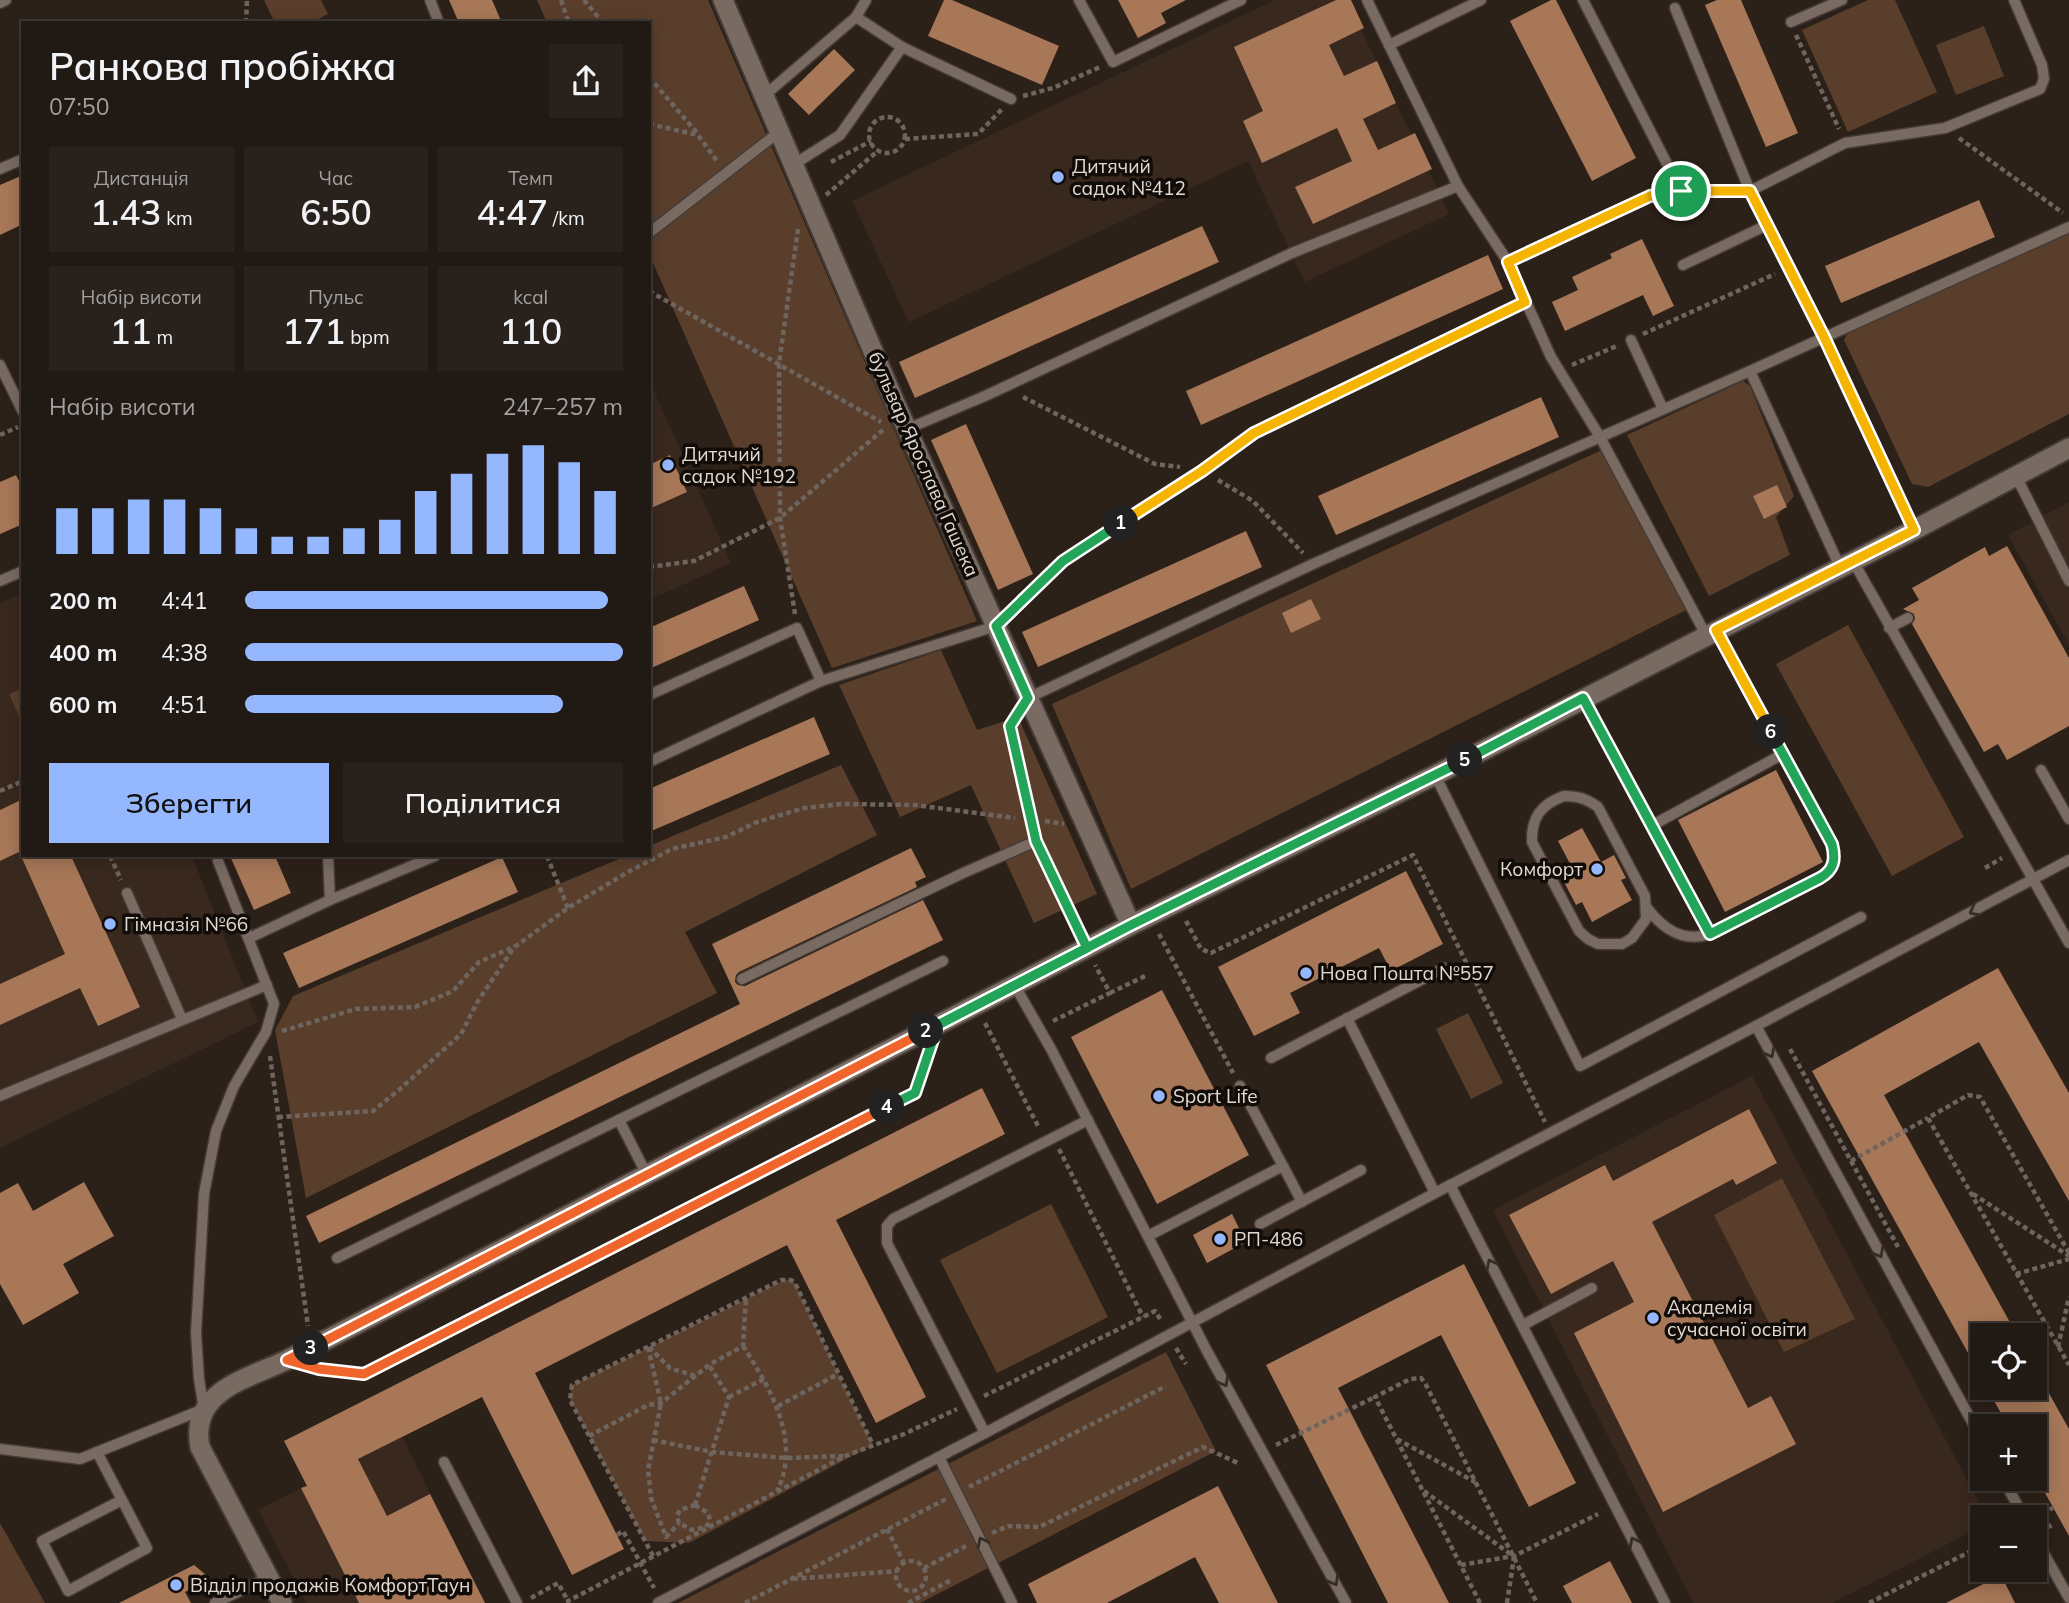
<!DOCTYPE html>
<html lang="uk">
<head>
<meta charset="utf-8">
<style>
  body { margin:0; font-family:Mulish,sans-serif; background:#29221c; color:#f1f3f6; height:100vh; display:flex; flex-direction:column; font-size:26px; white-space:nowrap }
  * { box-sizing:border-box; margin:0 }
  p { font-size:23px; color:#a2a0a0 }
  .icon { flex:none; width:38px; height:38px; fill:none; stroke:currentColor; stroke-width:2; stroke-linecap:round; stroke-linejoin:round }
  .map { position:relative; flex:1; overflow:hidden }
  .side { position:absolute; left:21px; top:21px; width:630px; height:836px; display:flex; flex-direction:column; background:#211913; border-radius:0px; box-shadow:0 4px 18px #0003,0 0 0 2px #3e3833 }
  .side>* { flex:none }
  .buttons { position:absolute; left:1970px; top:1323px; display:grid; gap:14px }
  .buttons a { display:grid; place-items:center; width:77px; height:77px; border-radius:0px; background:#211913; box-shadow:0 4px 18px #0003,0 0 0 2px #3e3833; font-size:35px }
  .pin { position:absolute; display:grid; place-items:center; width:60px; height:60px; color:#fff; margin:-30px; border:4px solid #fff; border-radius:50%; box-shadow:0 2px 7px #0007 }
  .km { position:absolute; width:35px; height:35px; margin:-18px; border-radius:50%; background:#222; color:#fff; font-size:19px; line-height:35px; text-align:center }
  .round { display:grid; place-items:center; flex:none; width:74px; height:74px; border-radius:0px; background:#29221c }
  .overview { display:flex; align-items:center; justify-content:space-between; height:119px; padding:0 28px }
  h1 { font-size:38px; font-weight:600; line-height:52px }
  .metrics { display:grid; grid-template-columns:repeat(3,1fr); gap:10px; height:119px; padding:7px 28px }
  .metrics div { display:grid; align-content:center; border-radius:0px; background:#29221c; text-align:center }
  .metrics b { font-size:35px; font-weight:600 }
  .metrics small { font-size:19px; font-weight:400 }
  .metrics p { font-size:19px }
  .chart { height:196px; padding:14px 28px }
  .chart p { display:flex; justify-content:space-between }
  .chart svg { width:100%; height:126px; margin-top:7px; stroke:#94b7fd; stroke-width:6 }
  .action { display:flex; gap:14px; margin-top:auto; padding:14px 28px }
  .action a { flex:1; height:80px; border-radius:0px; background:#94b7fd; color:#111; font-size:28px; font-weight:600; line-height:80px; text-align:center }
  .action a+a { background:#29221c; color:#f1f3f6 }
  ul { padding:0 28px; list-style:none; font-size:23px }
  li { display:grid; grid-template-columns:112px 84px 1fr; align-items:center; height:52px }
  li i { height:18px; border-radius:9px; background:#94b7fd }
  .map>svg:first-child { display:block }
</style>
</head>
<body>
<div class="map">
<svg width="2069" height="1603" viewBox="0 0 2069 1603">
  <rect width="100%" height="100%" fill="#2c2119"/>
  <g fill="#39281d">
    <polygon points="1275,0 1347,0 1449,214 1305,282 1248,161 909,322 852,201"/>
    <polygon points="649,380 731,563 649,600"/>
    <polygon points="2069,502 2069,645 2008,535"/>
    <polygon points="23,592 23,856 192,856 258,1022 0,1148 0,603"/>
    <polygon points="1752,1076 1987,1517 1983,1517 1983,1526 1832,1603 1693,1603 1493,1210"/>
    <polygon points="402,1437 485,1603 307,1603 258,1510"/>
  </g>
  <g fill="#5a3e2c">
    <polygon points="264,0 321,0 328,14 311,23 275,23"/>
    <polygon points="537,0 708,0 977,621 832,668 649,254 649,23 547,23"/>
    <polygon points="1868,0 1895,0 1937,92 1848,132 1802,30"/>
    <polygon points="1984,26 2004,76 1956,95 1936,45"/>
    <polygon points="2069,232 2069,414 1928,487 1912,484 1844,340 1851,327"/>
    <polygon points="1743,381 1750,386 1794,496 1776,517 1790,555 1709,596 1627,435"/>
    <polygon points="1604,449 1686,610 1131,889 1052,704"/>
    <polygon points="1848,625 1964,837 1892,876 1776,664"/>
    <polygon points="941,650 977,730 1018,717 1097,894 1034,923 971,785 900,817 839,685"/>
    <polygon points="23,688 23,725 9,694"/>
    <polygon points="841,765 877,835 685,932 717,993 306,1198 275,1030 293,996 626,856 649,856 649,846"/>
    <polygon points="1468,1013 1503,1083 1471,1099 1436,1029"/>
    <polygon points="1782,1178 1855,1319 1784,1352 1714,1215"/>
    <polygon points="1051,1204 1108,1317 997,1373 940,1260"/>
    <polygon points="786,1279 795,1283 873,1445 689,1543 645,1541 570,1400 572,1385"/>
    <polygon points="1166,1352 1216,1451 920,1603 678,1603"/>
    <polygon points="0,1523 45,1603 0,1603"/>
  </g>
  <g fill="#a77758">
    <polygon points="449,0 492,0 502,23 459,23"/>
    <polygon points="944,0 952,0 1059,46 1042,85 928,36"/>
    <polygon points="1118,0 1186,0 1161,13 1166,23 1138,38"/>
    <polygon points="1336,0 1351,0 1364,28 1329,45 1344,76 1377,61 1396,103 1363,119 1378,150 1415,133 1432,169 1313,224 1295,187 1352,161 1337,128 1262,163 1243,121 1263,111 1234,47"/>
    <polygon points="1551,0 1556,0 1636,158 1592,181 1510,21"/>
    <polygon points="1717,0 1741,0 1798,133 1766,147 1705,5"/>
    <polygon points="834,49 855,70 809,115 788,94"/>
    <polygon points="23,175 23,224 0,235 0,185"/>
    <polygon points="1979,200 1995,237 1841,303 1825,266"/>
    <polygon points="1202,226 1219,262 915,398 899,362"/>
    <polygon points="1642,239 1674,306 1653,316 1643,295 1565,331 1552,302 1578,290 1572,277 1612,258 1610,254"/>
    <polygon points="1488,255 1503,289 1201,425 1186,391"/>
    <polygon points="1541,397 1559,437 1336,535 1318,496"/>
    <polygon points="966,424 1033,574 998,590 931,440"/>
    <polygon points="670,455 687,492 649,509 649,465"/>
    <polygon points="16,475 23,489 23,524 0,534 0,482"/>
    <polygon points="1777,485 1787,507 1764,519 1753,496"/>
    <polygon points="1246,531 1262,567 1038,667 1022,632"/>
    <polygon points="2007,546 2069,658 2069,726 2007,760 1998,744 1984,752 1912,624 1915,619 1914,614 1903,609 1919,600 1912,588 1985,547 1989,556"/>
    <polygon points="744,586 759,620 649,669 649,628"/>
    <polygon points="1311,599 1321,619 1291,633 1282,613"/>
    <polygon points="814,717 830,754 649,832 649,789"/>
    <polygon points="1776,770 1823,862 1725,912 1678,820"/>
    <polygon points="23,799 23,850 0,861 0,810"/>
    <polygon points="1582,828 1601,862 1614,855 1626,878 1621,880 1632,900 1592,922 1582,902 1576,905 1564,882 1576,875 1558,841"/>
    <polygon points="911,848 926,877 915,882 917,887 739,972 736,975 735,982 738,985 745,986 923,900 943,940 319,1243 306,1216 740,1004 712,944"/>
    <polygon points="21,856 71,856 140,1007 98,1026 80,988 0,1025 0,984 65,954"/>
    <polygon points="230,856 275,856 291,893 254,910"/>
    <polygon points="502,857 518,892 299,988 283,953"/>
    <polygon points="1406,871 1443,944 1391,971 1379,948 1290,993 1300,1013 1254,1036 1218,967"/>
    <polygon points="1998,968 2069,1093 2069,1201 1979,1042 1884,1095 2017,1335 1983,1335 1983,1380 1812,1071"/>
    <polygon points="1162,990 1249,1155 1157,1204 1071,1037"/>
    <polygon points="982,1088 1005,1134 836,1220 926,1397 876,1423 787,1245 535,1373 624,1549 572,1575 482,1397 358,1459 387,1516 430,1494 485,1603 359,1603 301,1488 307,1486 284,1441"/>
    <polygon points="1749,1109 1777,1163 1736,1185 1733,1179 1652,1222 1748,1408 1771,1396 1796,1444 1663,1512 1574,1333 1634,1302 1613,1261 1551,1294 1509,1215 1605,1165 1613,1181"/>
    <polygon points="84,1182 114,1236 63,1264 79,1293 23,1325 0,1284 0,1193 18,1183 33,1211"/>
    <polygon points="1232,1214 1246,1242 1207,1263 1193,1235"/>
    <polygon points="1464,1264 1576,1483 1529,1507 1441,1335 1338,1388 1449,1603 1388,1603 1266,1365"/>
    <polygon points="1987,1388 2046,1388 2069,1429 2069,1536 2035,1475 2035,1426 2008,1426"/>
    <polygon points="1218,1486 1278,1603 1219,1603 1195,1557 1107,1603 1037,1603 1028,1584"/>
    <polygon points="1610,1561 1632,1603 1572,1603 1563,1586"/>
    <polygon points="194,1565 211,1579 185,1592 191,1603 119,1603"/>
    <polygon points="2001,1575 2015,1603 1946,1603"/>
  </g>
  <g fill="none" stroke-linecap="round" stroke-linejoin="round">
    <g stroke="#453b36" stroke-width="13">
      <g id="service">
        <polyline points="430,0 439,23"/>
        <polyline points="1079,0 1113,62 1241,0"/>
        <polyline points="1367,0 1458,186 1508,262 1551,357 1600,437 1706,635"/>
        <polyline points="1583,0 1681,191"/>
        <polyline points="0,3 6,0"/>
        <polyline points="1675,8 1750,191 1824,337 1914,530"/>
        <polyline points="1791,22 1842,0"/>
        <polyline points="1389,45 1481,0"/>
        <polyline points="902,47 1011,99"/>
        <polyline points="765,95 856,17"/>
        <polyline points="793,165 840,135 902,47 856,17 866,0"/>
        <polyline points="0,169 23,159"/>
        <polyline points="649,233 779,132"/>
        <polyline points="1508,262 1650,196 1681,191 1750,191 1845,143 1945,128 2040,89 2044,79 2042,65 2014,0"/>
        <polyline points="1683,265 1767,225"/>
        <polyline points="1631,340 1663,409"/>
        <polyline points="0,365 23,412"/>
        <polyline points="1750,371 1840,567"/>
        <polyline points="907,429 985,396 1292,253 1458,186"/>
        <polyline points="2016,476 2069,581"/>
        <polyline points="1853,561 2069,943"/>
        <polyline points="0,581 23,571"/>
        <polyline points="1889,628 1908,618"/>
        <polyline points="649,695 797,628 821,681"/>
        <path d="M1583 698 1710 934C1683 943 1663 929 1647 908"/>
        <polyline points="649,762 821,681 996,626 1063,561 1202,471 1254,433 1525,302"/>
        <polyline points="2041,770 2069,819"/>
        <polyline points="1435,775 1580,1066 1861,917"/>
        <path d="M1564 796C1578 796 1587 799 1598 807L1645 896 1646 919 1632 938 1622 944H1598L1588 939 1579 931 1532 842C1531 818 1541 804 1564 796Z"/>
        <polyline points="1651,826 1783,754"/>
        <polyline points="328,856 330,900"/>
        <polyline points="127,893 182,1019"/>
        <path d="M1710 934 1827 874C1835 864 1835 857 1832 844L1716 630"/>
        <polyline points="249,938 330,900 435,856"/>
        <polyline points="742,979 961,874 1036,841 1010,726 1028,698 1313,564 1750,371 2069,227"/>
        <polyline points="1015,986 1051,1049 1208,1353 1346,1603"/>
        <polyline points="1347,1018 1435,1193"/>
        <polyline points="1271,1058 1444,968"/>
        <polyline points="1240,1086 1283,1166"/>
        <polyline points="0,1096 267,985"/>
        <polyline points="619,1120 647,1175"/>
        <polyline points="1450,1185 1665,1603"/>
        <polyline points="1260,1224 1361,1170"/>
        <polyline points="1148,1236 1283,1166 1302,1202"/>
        <polyline points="337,1258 943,961"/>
        <polyline points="1523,1325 1592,1288"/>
        <polyline points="288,1360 319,1369 364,1374 915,1093 937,1028"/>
        <polyline points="985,1433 887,1243 887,1226 893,1219 1088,1120"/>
        <polyline points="1983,1442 1756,1026 2069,860"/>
        <polyline points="0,1449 80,1459 204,1409 199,1379 196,1333 204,1194 216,1131 234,1086 266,1032 274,1004 218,861"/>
        <polyline points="97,1452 122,1500 42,1541 68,1591 147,1548 122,1500"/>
        <polyline points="939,1457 1012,1603"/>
        <polyline points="444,1462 517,1603"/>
        <polyline points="2003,1479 2024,1517"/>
        <polyline points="2035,1538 2069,1598"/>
        <polyline points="215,1603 269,1577"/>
        <polyline points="658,1603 985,1433 1435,1193 1756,1026"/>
      </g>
    </g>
    <g stroke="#453b36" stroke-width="23">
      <g id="minor">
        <polyline points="723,0 896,405 1131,925"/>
        <path d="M282 1603 200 1447C189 1391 247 1379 287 1360L1131 925 1435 775 1914 530 2069 448"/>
      </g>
    </g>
    <g stroke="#6e655e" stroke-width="4.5" stroke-dasharray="5 3.5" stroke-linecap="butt">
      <polyline points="561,0 569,23"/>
      <polyline points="584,0 603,23"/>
      <polyline points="246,23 247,0"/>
      <polyline points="1796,35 1839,129"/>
      <polyline points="649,77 698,134"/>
      <polyline points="1023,96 1053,88 1100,67"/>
      <circle cx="887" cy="135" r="18"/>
      <polyline points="649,124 698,135 717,161"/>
      <polyline points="1959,138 2063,213"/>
      <polyline points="905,139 978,134 1002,109"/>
      <polyline points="831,162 871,141"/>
      <polyline points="826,195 879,150"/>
      <polyline points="649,291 881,422"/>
      <polyline points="1643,334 1775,274"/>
      <polyline points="1572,365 1619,345"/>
      <polyline points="1023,397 1155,464 1180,467"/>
      <polyline points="0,435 18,427"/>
      <polyline points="1218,480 1253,501 1303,553"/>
      <polyline points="649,567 694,561 780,518 884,429"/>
      <polyline points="795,614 780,518 779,363 798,229"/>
      <polyline points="0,791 23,781"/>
      <polyline points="1045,821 1064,824"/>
      <polyline points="1042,854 1078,932"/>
      <polyline points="110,856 121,880"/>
      <polyline points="547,856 568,908"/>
      <polyline points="1985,868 2002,858"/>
      <polyline points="1186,921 1201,949 1211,953 1413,855 1545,1122"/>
      <polyline points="1159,934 1233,1073"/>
      <polyline points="1110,993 1145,976"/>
      <polyline points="1053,1021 1110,993 1095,965"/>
      <polyline points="985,1023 1039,1128"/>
      <polyline points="282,1031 356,1009 415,1007 453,991 479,962 516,946 568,908 628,872 672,849 726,837 757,822 804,808 842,804 915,805 1015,818"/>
      <polyline points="1790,1049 1898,1247"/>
      <polyline points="270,1056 308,1326"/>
      <polyline points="278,1117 373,1111 400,1089 461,1034 478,1001 515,946"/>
      <polyline points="1059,1149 1143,1317"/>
      <polyline points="1851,1161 1928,1118"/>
      <polyline points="1973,1194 2069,1256"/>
      <polyline points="2069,1253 1980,1097 1968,1095 1928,1118 2069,1365"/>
      <polyline points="2016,1274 2069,1259"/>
      <path d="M743 1346C770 1388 802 1441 777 1491"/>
      <polyline points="648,1347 661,1403 648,1470 651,1498 666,1537 679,1523"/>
      <polyline points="649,1347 670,1368 695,1376"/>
      <polyline points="2058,1347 2069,1297"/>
      <polyline points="1176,1348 1186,1364"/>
      <polyline points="984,1396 1155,1311 1162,1322"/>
      <polyline points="729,1397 764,1379"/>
      <polyline points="778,1406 838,1374"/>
      <polyline points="589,1436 648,1405 661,1403 709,1365 743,1346 746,1297"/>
      <polyline points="1397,1439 1475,1482"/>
      <polyline points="653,1440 712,1452 786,1458 843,1456"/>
      <polyline points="1276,1445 1375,1397"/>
      <polyline points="969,1487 1166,1386"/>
      <polyline points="1424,1491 1513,1556"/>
      <polyline points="695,1505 729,1397 709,1365"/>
      <polygon points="695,1505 708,1513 710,1520 706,1527 692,1530 679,1523 677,1516 680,1510"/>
      <polyline points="2040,1509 2051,1529"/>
      <polyline points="2042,1513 2053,1508"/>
      <polyline points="887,1529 904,1563"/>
      <polyline points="992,1533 1008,1526 1039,1527 1203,1447 1238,1463"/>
      <polyline points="617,1535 623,1531 654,1588"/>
      <polyline points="653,1556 570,1400 572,1385 781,1280 791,1280 795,1283 873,1445"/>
      <circle cx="911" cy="1576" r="15"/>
      <polyline points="1461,1565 1514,1556 1598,1514"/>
      <polyline points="924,1568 966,1546"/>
      <polyline points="793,1579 897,1571"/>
      <polyline points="531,1598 558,1583 568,1601"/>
      <polyline points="569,1603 568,1601 845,1456 904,1434 957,1409"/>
      <polyline points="745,1603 946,1499"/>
      <polyline points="908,1603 953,1579"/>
      <polyline points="1480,1603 1375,1397 1410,1379 1421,1378 1425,1383 1537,1603"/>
      <polyline points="1507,1603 1514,1557"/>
      <polyline points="1869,1603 1983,1545"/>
    </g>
    <use href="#service" stroke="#796a62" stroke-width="10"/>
    <use href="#minor" stroke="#796a62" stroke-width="19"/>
  </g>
  <defs><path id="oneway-chevron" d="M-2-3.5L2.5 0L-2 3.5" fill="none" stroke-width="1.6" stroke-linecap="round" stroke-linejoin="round" transform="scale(1.75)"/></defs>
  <g stroke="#352d28">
    <use href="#oneway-chevron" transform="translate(1974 911) rotate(152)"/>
    <use href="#oneway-chevron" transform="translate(1770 1053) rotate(62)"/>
    <use href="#oneway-chevron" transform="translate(1879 1253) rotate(61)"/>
    <use href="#oneway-chevron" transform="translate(1491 1264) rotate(-117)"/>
    <use href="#oneway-chevron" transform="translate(1224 1382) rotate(61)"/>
    <use href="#oneway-chevron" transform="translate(982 1542) rotate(-117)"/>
    <use href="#oneway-chevron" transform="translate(1634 1542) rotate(-117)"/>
    <use href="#oneway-chevron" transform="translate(1334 1581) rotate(61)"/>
  </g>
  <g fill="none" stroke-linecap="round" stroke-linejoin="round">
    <g stroke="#fff" stroke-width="14">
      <polyline id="split-1" points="1121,523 1202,471 1254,433 1525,302 1508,262 1650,196 1681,191"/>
    </g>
    <g stroke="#fff" stroke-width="14">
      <polyline id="split-2" points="926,1031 1087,948 1036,841 1010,726 1028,698 996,626 1063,561 1121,523"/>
    </g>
    <g stroke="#fff" stroke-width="14">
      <polyline id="split-3" points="311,1348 926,1031"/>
    </g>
    <g stroke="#fff" stroke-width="14">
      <polyline id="split-4" points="311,1348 287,1360 319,1369 364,1374 887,1107"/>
    </g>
    <g stroke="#fff" stroke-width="14">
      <polyline id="split-5" points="887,1107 915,1093 938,1025 1131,925 1465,760"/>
    </g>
    <g stroke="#fff" stroke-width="14">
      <path id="split-6" d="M1465 760 1583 698 1710 934 1820 878C1834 870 1836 860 1832 844L1771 732"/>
    </g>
    <g stroke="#fff" stroke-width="14">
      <polyline id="split-7" points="1681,191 1750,191 1824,337 1914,530 1716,630 1771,732"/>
    </g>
    <use href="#split-1" stroke="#f5b400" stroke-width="9"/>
    <use href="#split-2" stroke="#22a559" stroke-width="9"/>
    <use href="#split-3" stroke="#f0652b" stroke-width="9"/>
    <use href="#split-4" stroke="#f0652b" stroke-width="9"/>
    <use href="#split-5" stroke="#22a559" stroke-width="9"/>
    <use href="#split-6" stroke="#22a559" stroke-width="9"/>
    <use href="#split-7" stroke="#f5b400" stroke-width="9"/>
  </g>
  <g fill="#94b7fd" stroke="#110c08" stroke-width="2.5">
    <circle cx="1058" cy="177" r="7"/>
    <circle cx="668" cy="465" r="7"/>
    <circle cx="1597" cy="869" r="7"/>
    <circle cx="110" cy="924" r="7"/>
    <circle cx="1306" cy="973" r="7"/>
    <circle cx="1159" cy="1096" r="7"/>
    <circle cx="1220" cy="1239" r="7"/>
    <circle cx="1653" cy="1318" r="7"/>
    <circle cx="176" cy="1585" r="7"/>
  </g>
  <g text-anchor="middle" stroke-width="7" stroke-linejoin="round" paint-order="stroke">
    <g font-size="19" fill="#e0d8d3" stroke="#110c08" text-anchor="start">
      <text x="1072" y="173">Дитячий<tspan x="1072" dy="22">садок №412</tspan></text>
      <text x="682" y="461">Дитячий<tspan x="682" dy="22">садок №192</tspan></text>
      <text x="1583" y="876" text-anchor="end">Комфорт</text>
      <text x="124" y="931">Гімназія №66</text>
      <text x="1320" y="980">Нова Пошта №557</text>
      <text x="1173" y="1103">Sport Life</text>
      <text x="1234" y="1246">РП-486</text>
      <text x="1667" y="1314">Академія<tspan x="1667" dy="22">сучасної освіти</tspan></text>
      <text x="190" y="1592">Відділ продажів КомфортТаун</text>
    </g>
    <g font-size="19" fill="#e0d8d3" stroke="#110c08">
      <text transform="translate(924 464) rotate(66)" y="7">бульвар Ярослава Гашека</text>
    </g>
  </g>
</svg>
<div class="buttons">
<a><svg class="icon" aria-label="locate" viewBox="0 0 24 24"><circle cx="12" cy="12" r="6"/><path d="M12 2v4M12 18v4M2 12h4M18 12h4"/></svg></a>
<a>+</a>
<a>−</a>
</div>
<div class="pin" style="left:1681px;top:191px;background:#1e9e55"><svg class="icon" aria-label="arrive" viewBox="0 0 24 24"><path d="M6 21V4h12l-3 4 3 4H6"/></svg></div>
<b class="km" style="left:1121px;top:523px">1</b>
<b class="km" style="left:926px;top:1031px">2</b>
<b class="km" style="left:311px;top:1348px">3</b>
<b class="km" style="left:887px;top:1107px">4</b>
<b class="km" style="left:1465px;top:760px">5</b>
<b class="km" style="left:1771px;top:732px">6</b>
<section class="side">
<div class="overview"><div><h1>Ранкова пробіжка</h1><p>07:50</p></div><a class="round"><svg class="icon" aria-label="share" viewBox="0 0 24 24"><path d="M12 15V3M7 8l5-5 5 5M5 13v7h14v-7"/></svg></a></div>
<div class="metrics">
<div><p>Дистанція</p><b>1.43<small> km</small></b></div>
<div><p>Час</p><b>6:50</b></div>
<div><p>Темп</p><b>4:47<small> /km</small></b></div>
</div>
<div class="metrics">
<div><p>Набір висоти</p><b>11<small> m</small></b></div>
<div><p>Пульс</p><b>171<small> bpm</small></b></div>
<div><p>kcal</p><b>110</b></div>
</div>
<div class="chart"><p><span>Набір висоти</span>247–257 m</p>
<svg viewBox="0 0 160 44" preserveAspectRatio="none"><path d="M5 44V28M15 44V28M25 44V25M35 44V25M45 44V28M55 44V35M65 44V38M75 44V38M85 44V35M95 44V32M105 44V22M115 44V16M125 44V9M135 44V6M145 44V12M155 44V22"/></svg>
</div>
<ul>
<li><b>200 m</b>4:41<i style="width:96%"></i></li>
<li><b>400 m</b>4:38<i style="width:100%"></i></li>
<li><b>600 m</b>4:51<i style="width:84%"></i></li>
</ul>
<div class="action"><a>Зберегти</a><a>Поділитися</a></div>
</section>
</div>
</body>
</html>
